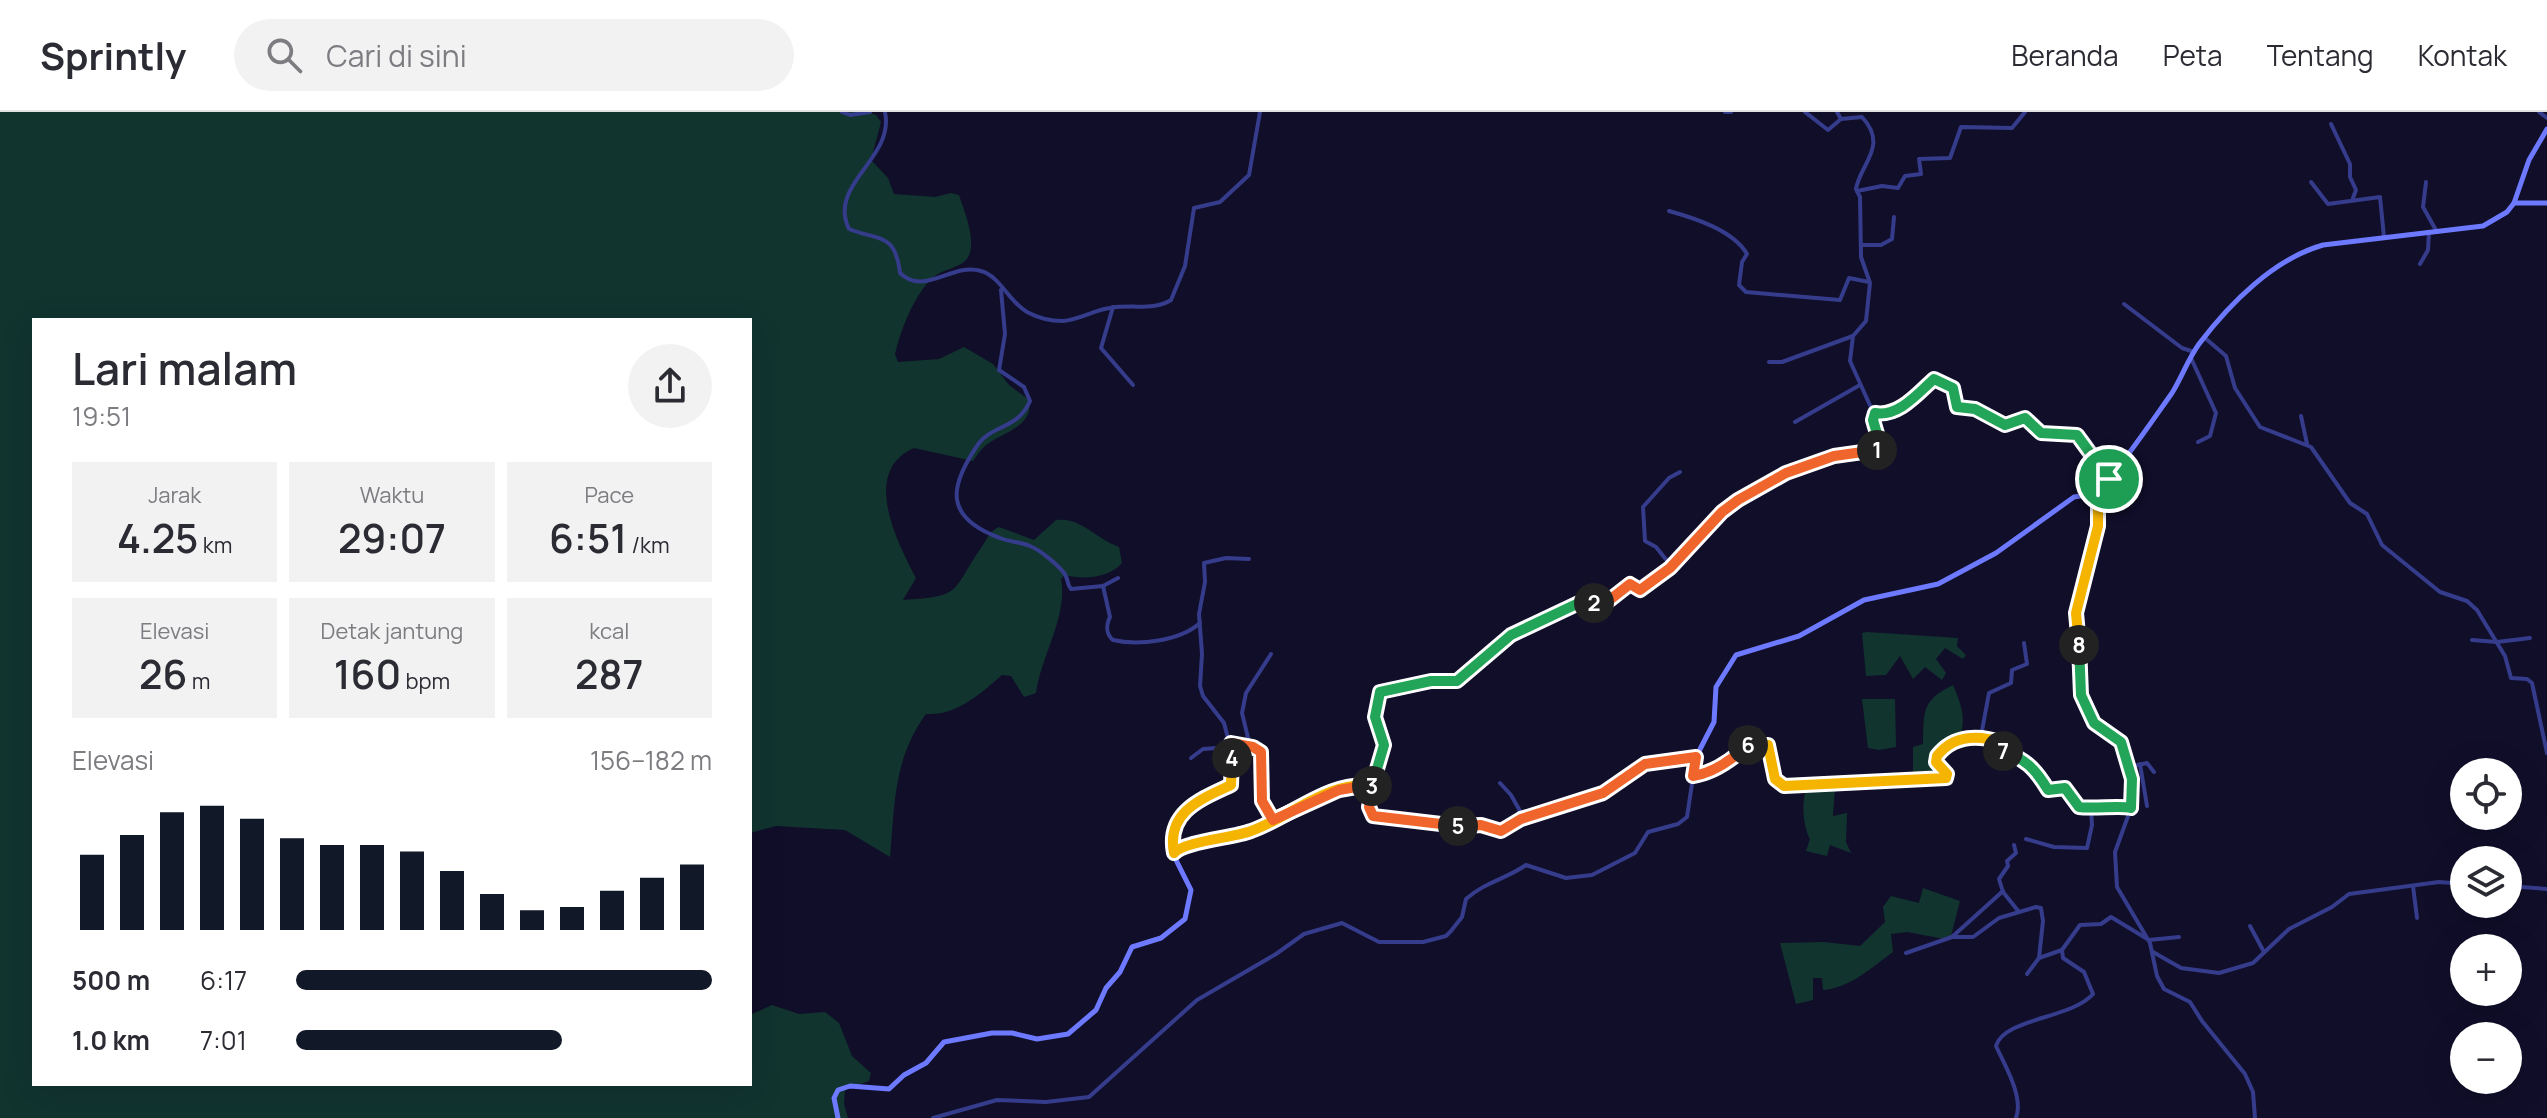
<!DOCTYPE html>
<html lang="id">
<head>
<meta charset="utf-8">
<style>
  body { margin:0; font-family:Manrope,sans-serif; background:#f2f2f3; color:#2b2b33; height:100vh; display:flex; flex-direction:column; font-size:30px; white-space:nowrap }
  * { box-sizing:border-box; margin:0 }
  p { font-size:26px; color:#7c7c81 }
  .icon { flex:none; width:44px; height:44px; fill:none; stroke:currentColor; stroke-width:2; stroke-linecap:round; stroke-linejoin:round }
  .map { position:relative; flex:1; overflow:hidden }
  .panel { position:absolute; left:32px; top:206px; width:720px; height:768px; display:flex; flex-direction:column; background:#fff; border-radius:0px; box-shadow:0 8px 32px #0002 }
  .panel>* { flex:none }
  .controls { position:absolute; left:2450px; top:646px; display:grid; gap:16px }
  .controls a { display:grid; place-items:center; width:72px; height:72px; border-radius:50%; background:#fff; box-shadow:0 8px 32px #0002; font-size:40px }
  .pin { position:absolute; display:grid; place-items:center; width:68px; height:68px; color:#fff; margin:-34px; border:4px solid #fff; border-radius:50%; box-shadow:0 2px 8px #0007 }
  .km { position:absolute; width:40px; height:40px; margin:-20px; border-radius:50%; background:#222; color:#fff; font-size:22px; line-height:40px; text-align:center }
  .round { display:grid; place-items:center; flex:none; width:84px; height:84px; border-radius:42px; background:#f2f2f3 }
  .overview { display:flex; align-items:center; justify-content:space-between; height:136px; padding:0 40px }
  h1 { font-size:44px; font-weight:600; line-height:60px }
  .metrics { display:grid; grid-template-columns:repeat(3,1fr); gap:12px; height:136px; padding:8px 40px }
  .metrics div { display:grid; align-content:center; border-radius:0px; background:#f2f2f3; text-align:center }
  .metrics b { font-size:40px; font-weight:600 }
  .metrics small { font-size:22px; font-weight:400 }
  .metrics p { font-size:22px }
  .chart { height:224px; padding:16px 40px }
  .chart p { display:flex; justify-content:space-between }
  .chart svg { width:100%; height:144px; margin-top:8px; stroke:#111827; stroke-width:6 }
  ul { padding:0 40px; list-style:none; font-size:26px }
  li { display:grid; grid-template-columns:128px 96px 1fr; align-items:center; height:60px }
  li i { height:20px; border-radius:10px; background:#111827 }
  header { display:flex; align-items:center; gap:48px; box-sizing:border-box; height:112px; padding:0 40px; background:#fff; border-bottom:2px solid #e1e1e2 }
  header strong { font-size:38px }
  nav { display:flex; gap:44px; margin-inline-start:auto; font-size:28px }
  .search { width:560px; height:72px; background:#f2f2f3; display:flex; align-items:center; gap:20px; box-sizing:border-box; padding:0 28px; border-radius:44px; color:#7c7c81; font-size:30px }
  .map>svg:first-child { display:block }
</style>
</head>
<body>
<header>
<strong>Sprintly</strong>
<div class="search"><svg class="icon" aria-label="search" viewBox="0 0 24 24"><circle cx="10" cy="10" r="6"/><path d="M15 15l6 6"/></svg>Cari di sini</div>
<nav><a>Beranda</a><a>Peta</a><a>Tentang</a><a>Kontak</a></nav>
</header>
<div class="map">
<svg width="2547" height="1006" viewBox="0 0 2547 1006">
  <rect width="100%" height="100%" fill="#100e29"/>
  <g fill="#11342f">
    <path d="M0 0H868L876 3 881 10 871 48 888 66 894 82 935 85 951 81 959 83C965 102 982 140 961 152 950 158 938 159 929 169 912 189 901 217 895 242L898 250 939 247 964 235 993 252 1009 273 1028 287C1037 314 1000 321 985 334 980 338 976 345 973 349L914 336C860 360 898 431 916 466L903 488C965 484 950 480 983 433 988 425 990 419 999 415L1034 428 1056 408C1081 405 1095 426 1119 435L1122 451C1110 466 1082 468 1065 463L1061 467C1068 504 1041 544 1036 581L1024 585 1011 564 1002 563C981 581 957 604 926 602 893 648 895 691 890 745L845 718 776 714 750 721V208H34V972H750V903L772 893 799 902 825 900 839 911 852 944 871 961 869 969 845 978 844 992 848 1006H0Z"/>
    <polygon points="1867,520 1958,526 1957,534 1966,543 1963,547 1945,536 1936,547 1946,561 1942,568 1925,555 1913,567 1900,544 1886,563 1866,564 1862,521"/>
    <path d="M1953 573C1960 590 1966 603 1961 621L1939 633 1933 659 1913 664V635L1923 632C1924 599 1921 589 1953 573Z"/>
    <polygon points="1862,587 1895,587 1896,635 1879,638 1868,636"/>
    <path d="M1807 675H1835L1833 704 1847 701 1846 730 1851 741 1830 733 1827 744 1806 739 1810 727C1803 715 1801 688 1807 675Z"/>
    <path d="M1923 776 1960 789 1950 828 1907 820 1891 822 1893 840C1871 856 1850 876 1823 878L1822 866H1813V888L1796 892 1780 831 1824 830 1860 834 1885 810 1883 795 1891 784 1919 791Z"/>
  </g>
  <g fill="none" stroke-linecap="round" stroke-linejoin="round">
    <g stroke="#363c8c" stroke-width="4">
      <polyline points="842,0 850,3 870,0"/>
      <path d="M885 0C895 47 827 72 849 117 879 129 895 120 900 161 925 185 952 150 981 159 1000 164 1009 190 1027 200 1038 206 1050 209 1063 209 1079 208 1094 198 1110 196 1130 192 1154 199 1171 188L1185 154 1194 96 1220 90 1249 63 1260 0"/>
      <polyline points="1725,0 1731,0"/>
      <polyline points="1805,0 1828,18 1841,7"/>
      <path d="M1837 0 1841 7 1862 5C1889 34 1860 52 1856 77L1860 85 1861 145 1870 171 1866 209 1853 224 1850 249 1873 300C1896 311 1919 277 1935 267L1953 276 1957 295 1975 297 2005 313 2025 306 2041 321 2077 323 2109 367"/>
      <polyline points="2539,0 2547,6"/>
      <polyline points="2331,12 2350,52 2350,65 2356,78 2353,86"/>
      <polyline points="2311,70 2328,92 2380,85 2384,125"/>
      <polyline points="2426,70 2423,95 2437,120"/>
      <polyline points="1857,79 1882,74 1898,76 1905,64 1921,62 1919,47 1950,46 1961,15 2012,16 2025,0"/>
      <path d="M1669 99C1694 106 1733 118 1747 142L1742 150 1739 173 1746 180 1840 188 1849 166 1869 170"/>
      <polyline points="1862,133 1881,133 1892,127 1894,105"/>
      <polyline points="2420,152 2428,138 2429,120"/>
      <path d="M1001 178 1005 222 999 258 1024 275 1030 289C1018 317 993 313 979 331 949 374 943 405 1000 426 1010 430 1021 430 1030 434 1040 438 1057 452 1064 461 1069 467 1066 471 1071 477L1103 474 1118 466"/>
      <polyline points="2124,192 2182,236 2194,240"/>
      <polyline points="1113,195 1101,236 1133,273"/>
      <polyline points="2205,226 2226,244 2235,276 2260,315 2311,335 2350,391 2367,402 2382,433 2440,480 2467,489 2477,498 2505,544 2511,566 2527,567 2532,571 2547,641"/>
      <polyline points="2191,246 2216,301 2210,324 2198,330"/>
      <polyline points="1769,250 1782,250 1853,224"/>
      <polyline points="2301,304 2307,332"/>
      <polyline points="1795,310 1860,273"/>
      <polyline points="2098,381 2098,414 2077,496 2076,514 2081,583 2094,611 2120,628 2132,667 2131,696 2115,740 2117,775 2150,831 2157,864 2164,877 2190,890 2202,909 2245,962 2253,980 2255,1006"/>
      <polyline points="1249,447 1226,446 1204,451 1205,470 1199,502 1202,542 1200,574 1203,584 1224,611 1229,630 1253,635 1261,640 1262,689 1273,708"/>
      <polyline points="1672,455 1656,435 1645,429 1643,395 1669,366 1680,360"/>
      <path d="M1103 474 1110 505C1106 513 1106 522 1113 528 1138 534 1180 529 1200 511"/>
      <polyline points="2472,528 2497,530 2530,526"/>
      <polyline points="1981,624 1989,581 2011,571 2012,558 2027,552 2024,531"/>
      <polyline points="1250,634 1242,601 1246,581 1271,542"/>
      <polyline points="1191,646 1203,637 1231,635"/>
      <polyline points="2140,652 2147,694"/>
      <polyline points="2129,655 2147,651 2154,660"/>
      <path d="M1694 664C1720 660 1738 631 1764 631L1769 635 1775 667 1784 674 1943 667 1947 662 1936 648 1942 637 1976 624 2003 631V640C2024 643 2038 659 2047 677L2065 676 2079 695C2094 697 2121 692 2131 696"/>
      <polyline points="1500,671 1511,683 1524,706"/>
      <path d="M1372 675C1380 665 1388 637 1384 624 1378 607 1371 597 1380 580L1431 569H1457L1518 519 1583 489 1598 492 1607 490 1629 472 1640 478 1670 456 1722 400 1738 388 1786 361 1834 344 1876 339 1880 332 1873 308 1875 301"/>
      <polyline points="2026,727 2054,735 2087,736 2092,713 2091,696"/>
      <polyline points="2014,733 2016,741 2007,749 2008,754 1999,767 2003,780 2019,800"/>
      <path d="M1174 741C1166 697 1204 689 1232 672L1231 631"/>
      <polyline points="2413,774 2417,806"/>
      <polyline points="2508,774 2547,777"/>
      <polyline points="2250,814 2264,840"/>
      <polyline points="1952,825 2003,779"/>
      <polyline points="2153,840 2181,856 2219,861 2253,851 2289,817 2332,795 2349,782 2439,770 2464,772"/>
      <polyline points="1906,841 1952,825 1973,825 1999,806 2036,795 2041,796 2043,809 2039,846"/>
      <polyline points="2027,862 2039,846 2062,838 2080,813 2101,812 2111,805 2149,828 2179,825"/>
      <path d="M933 1006 997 988 1046 990 1089 985 1197 888 1276 842 1304 822 1342 811 1379 830H1423L1446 824 1451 819 1462 805 1466 787C1485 770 1506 767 1526 753L1566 766 1592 763 1635 741 1648 720 1678 712 1687 705 1696 645"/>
      <path d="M2016 1006C2024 985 2005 954 1996 934 2004 906 2071 907 2093 882L2084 860 2063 846 2062 838"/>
    </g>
    <g stroke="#6d79ff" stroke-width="5">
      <polyline points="2514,91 2529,48 2547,17"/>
      <path d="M838 1006 834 986 838 978 850 974 889 977 904 963 926 951 944 930 992 921H1012L1037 927 1068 922 1096 898 1106 876 1120 860 1132 835 1161 826 1185 807 1191 778 1175 746 1174 741 1180 735 1252 719 1331 681 1368 673 1372 679 1370 701 1376 705 1453 713H1481L1501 719 1521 707 1603 681 1640 654 1660 648 1696 645 1714 610 1716 575 1736 543 1799 524 1864 488 1938 472 1996 441 2074 385 2098 381C2125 349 2148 315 2172 281 2182 265 2188 247 2199 232 2230 191 2274 147 2323 133L2483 114 2507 100 2514 91H2547"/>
    </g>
  </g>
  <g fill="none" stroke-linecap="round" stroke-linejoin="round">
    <g stroke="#fff" stroke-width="16">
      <path id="split-1" d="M1877 338 1880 332 1873 308 1875 301C1899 305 1918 281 1934 267L1953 276 1957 295 1975 297 2005 313 2025 306 2041 321 2077 323 2109 367"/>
    </g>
    <g stroke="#fff" stroke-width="16">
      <polyline id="split-2" points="1594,491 1607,490 1630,472 1640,478 1670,456 1722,400 1738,388 1786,361 1834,344 1877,338"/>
    </g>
    <g stroke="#fff" stroke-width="16">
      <polyline id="split-3" points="1372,674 1384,633 1375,605 1380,580 1431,569 1457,569 1511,523 1583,489 1594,491"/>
    </g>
    <g stroke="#fff" stroke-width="16">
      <path id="split-4" d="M1232 646 1231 673C1201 687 1166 700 1174 741 1185 729 1233 726 1251 719 1289 706 1331 667 1372 674"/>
    </g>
    <g stroke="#fff" stroke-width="16">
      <polyline id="split-5" points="1232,646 1231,631 1253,635 1261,640 1262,689 1273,708 1339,678 1368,673 1372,677 1369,695 1373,704 1458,714"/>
    </g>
    <g stroke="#fff" stroke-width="16">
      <path id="split-6" d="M1458 714 1481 713 1501 719 1521 707 1603 681 1645 652 1696 645 1693 664C1713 661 1734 646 1748 633"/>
    </g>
    <g stroke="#fff" stroke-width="16">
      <path id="split-7" d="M1748 633H1768L1775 667 1784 674 1946 666 1947 662 1936 650 1937 644C1954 622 1980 623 2003 631V639"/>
    </g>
    <g stroke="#fff" stroke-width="16">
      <path id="split-8" d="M2003 639C2025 647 2035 656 2048 678L2065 676 2079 695C2094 697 2122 693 2131 696L2132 667 2121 630 2094 611 2081 583 2079 533"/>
    </g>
    <g stroke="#fff" stroke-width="16">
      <polyline id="split-9" points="2079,533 2076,501 2098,414 2098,381 2109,367"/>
    </g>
    <use href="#split-1" stroke="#22a559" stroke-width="10"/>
    <use href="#split-2" stroke="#f0652b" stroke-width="10"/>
    <use href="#split-3" stroke="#22a559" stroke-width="10"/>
    <use href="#split-4" stroke="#f5b400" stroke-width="10"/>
    <use href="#split-5" stroke="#f0652b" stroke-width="10"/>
    <use href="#split-6" stroke="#f0652b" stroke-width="10"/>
    <use href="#split-7" stroke="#f5b400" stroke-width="10"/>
    <use href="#split-8" stroke="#22a559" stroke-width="10"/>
    <use href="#split-9" stroke="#f5b400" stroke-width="10"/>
  </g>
</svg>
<div class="controls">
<a><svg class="icon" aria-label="locate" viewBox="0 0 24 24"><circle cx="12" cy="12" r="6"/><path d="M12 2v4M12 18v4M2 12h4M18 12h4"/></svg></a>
<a><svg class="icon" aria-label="layers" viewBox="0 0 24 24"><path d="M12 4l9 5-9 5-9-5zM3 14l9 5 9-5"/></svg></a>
<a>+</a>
<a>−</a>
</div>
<div class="pin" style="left:2109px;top:367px;background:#1e9e55"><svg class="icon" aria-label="arrive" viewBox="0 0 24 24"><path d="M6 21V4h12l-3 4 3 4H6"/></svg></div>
<b class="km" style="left:1877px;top:338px">1</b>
<b class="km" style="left:1594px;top:491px">2</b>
<b class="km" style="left:1372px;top:674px">3</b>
<b class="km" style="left:1232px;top:646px">4</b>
<b class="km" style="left:1458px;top:714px">5</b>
<b class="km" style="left:1748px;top:633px">6</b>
<b class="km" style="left:2003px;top:639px">7</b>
<b class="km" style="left:2079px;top:533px">8</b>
<section class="panel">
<div class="overview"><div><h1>Lari malam</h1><p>19:51</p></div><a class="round"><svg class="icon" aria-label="share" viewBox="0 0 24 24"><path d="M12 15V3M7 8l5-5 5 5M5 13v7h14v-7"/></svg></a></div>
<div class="metrics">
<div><p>Jarak</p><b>4.25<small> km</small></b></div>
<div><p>Waktu</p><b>29:07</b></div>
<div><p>Pace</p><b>6:51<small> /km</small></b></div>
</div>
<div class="metrics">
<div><p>Elevasi</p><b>26<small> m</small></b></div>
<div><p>Detak jantung</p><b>160<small> bpm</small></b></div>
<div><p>kcal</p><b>287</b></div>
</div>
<div class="chart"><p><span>Elevasi</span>156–182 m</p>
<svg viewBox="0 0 160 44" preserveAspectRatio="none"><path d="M5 44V21M15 44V15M25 44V8M35 44V6M45 44V10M55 44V16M65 44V18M75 44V18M85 44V20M95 44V26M105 44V33M115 44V38M125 44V37M135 44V32M145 44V28M155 44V24"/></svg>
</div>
<ul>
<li><b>500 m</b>6:17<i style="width:100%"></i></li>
<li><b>1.0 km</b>7:01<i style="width:64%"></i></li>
</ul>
</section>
</div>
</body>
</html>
